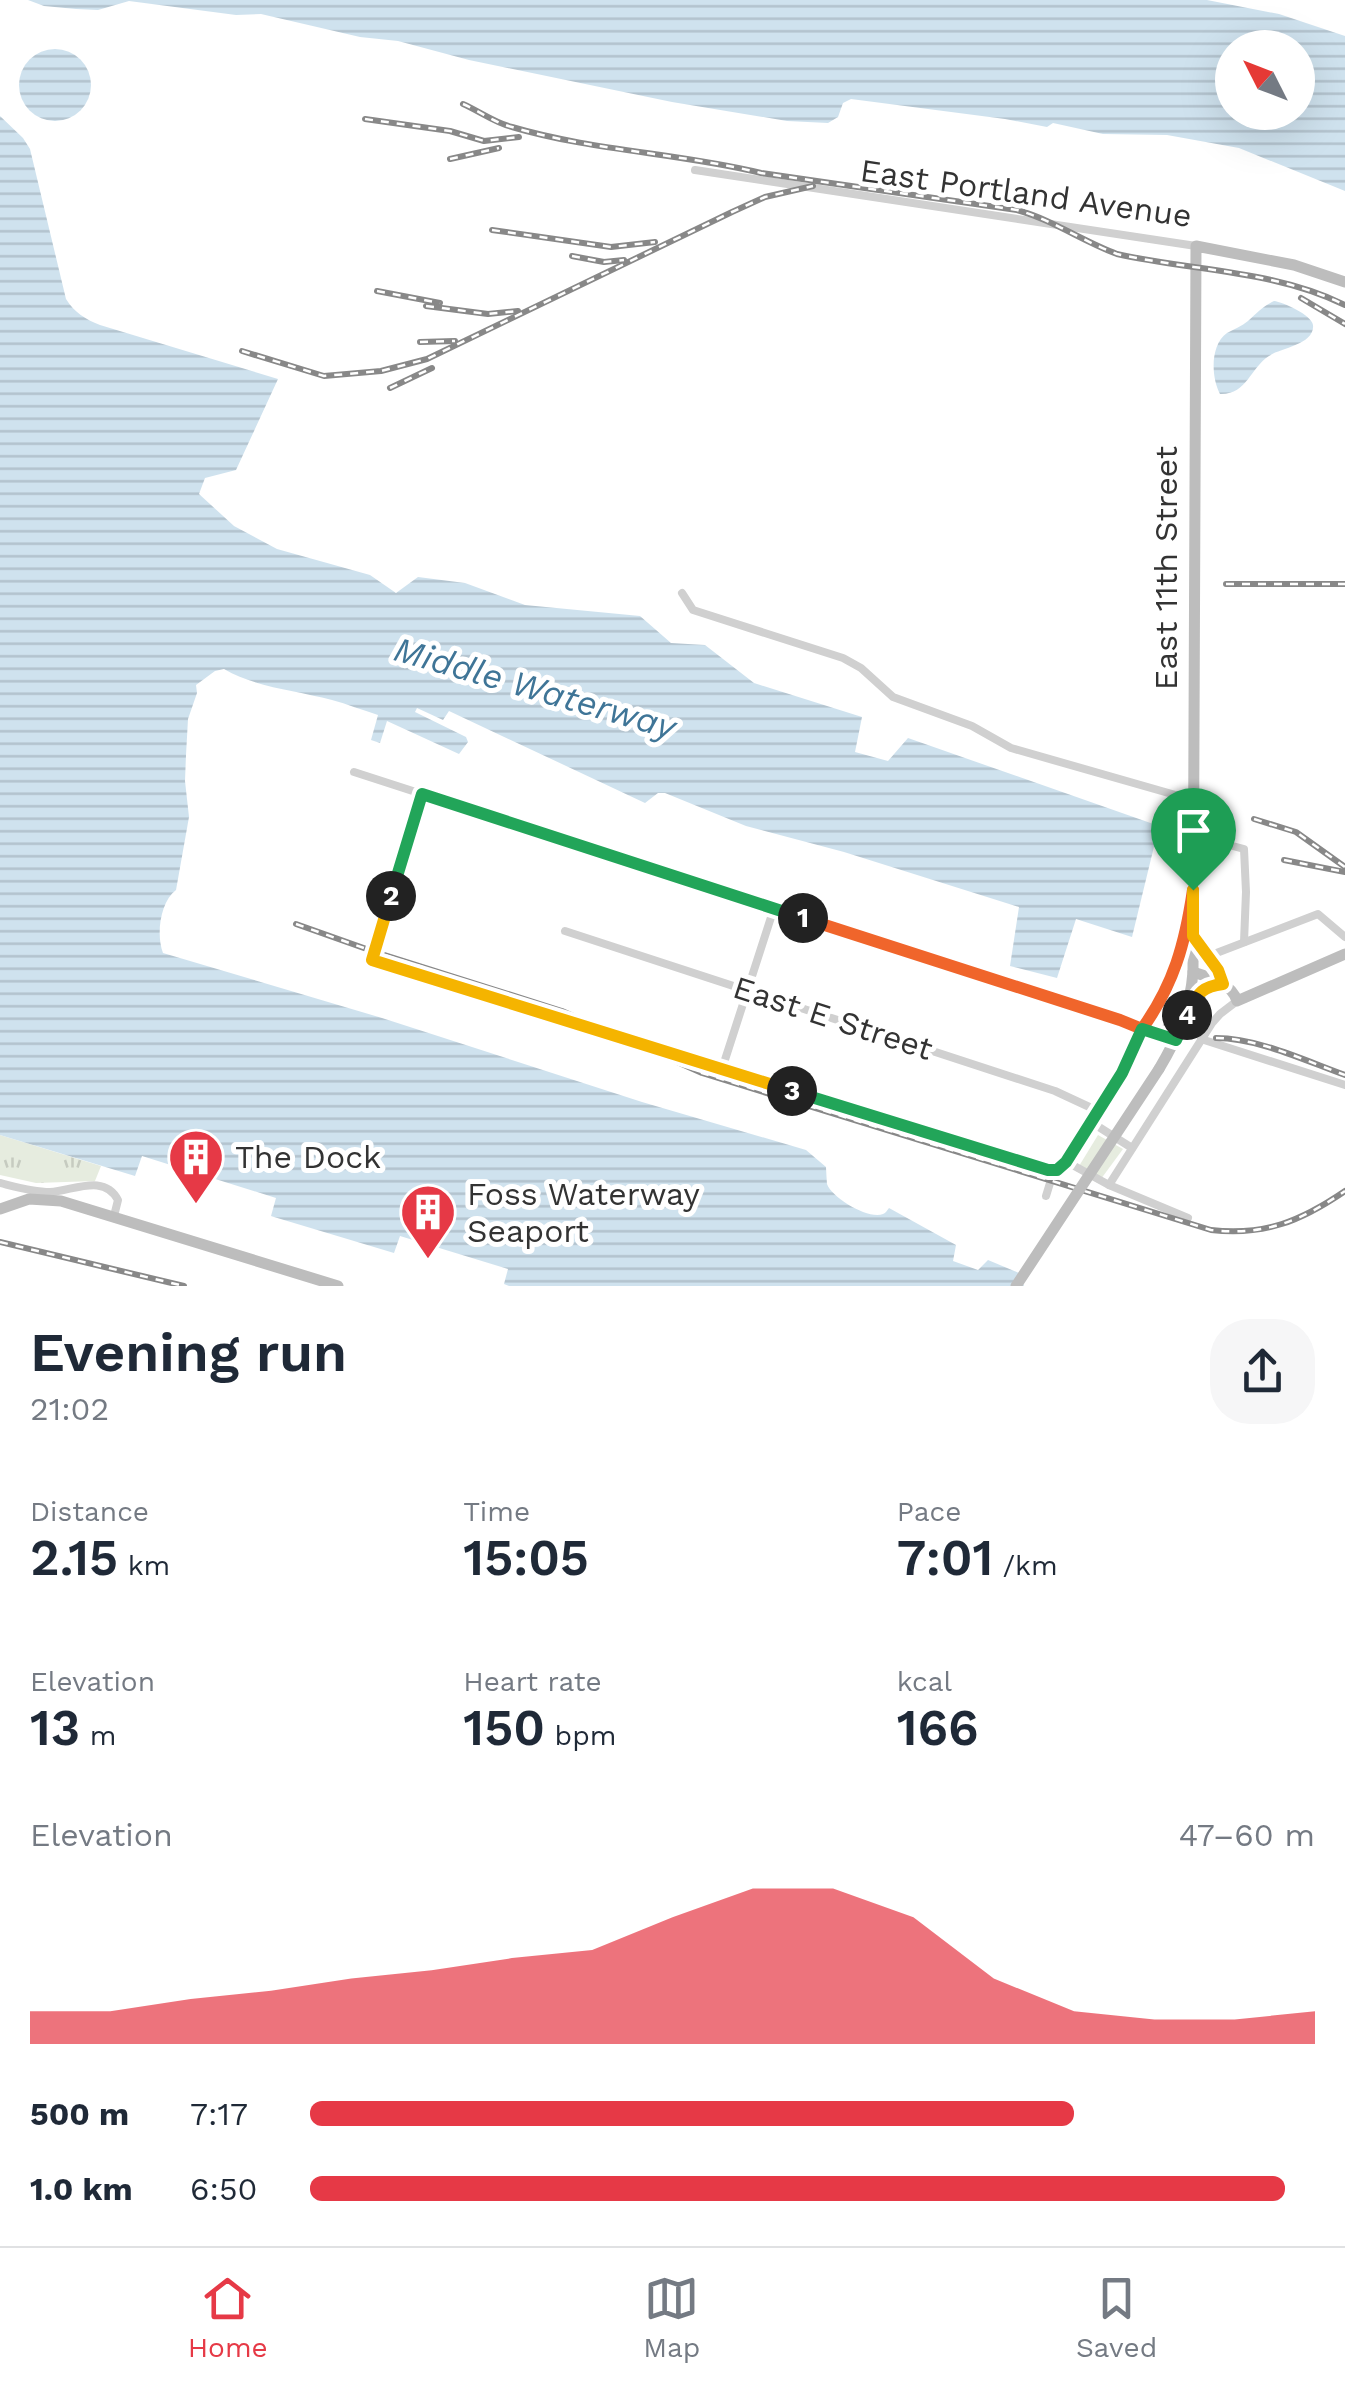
<!DOCTYPE html>
<html lang="en">
<head>
<meta charset="utf-8">
<style>
  body { margin:0; font-family:"Work Sans",sans-serif; background:#f6f6f7; color:#1f2937; height:100vh; display:flex; flex-direction:column; font-size:38px; white-space:nowrap }
  * { box-sizing:border-box; margin:0 }
  p { font-size:32px; color:#747a83 }
  .icon { flex:none; width:55px; height:55px; fill:none; stroke:currentColor; stroke-width:2; stroke-linecap:round; stroke-linejoin:round }
  .map { position:relative; height:1286px; overflow:hidden }
  .panel { display:flex; flex-direction:column; background:#fff; flex:1 }
  .panel>* { flex:none }
  .needle { width:65px; rotate:312deg }
  .controls { position:absolute; left:1215px; top:30px; display:grid; gap:20px }
  .controls a { display:grid; place-items:center; width:100px; height:100px; border-radius:50%; background:#fff; box-shadow:0 10px 40px #0002; font-size:50px }
  .pin { position:absolute; display:grid; place-items:center; width:85px; height:85px; color:#fff; margin:-102px -42px; border-radius:50% 50% 50% 0; rotate:-45deg; box-shadow:0 0 10px #0007 }
  .pin .icon { rotate:45deg }
  .km { position:absolute; width:50px; height:50px; margin:-25px; border-radius:50%; background:#222; color:#fff; font-size:28px; line-height:50px; text-align:center }
  .round { display:grid; place-items:center; flex:none; width:105px; height:105px; border-radius:40px; background:#f6f6f7 }
  .head { display:flex; align-items:center; justify-content:space-between; height:170px; padding:0 30px }
  h1 { font-size:55px; font-weight:600; line-height:75px }
  .figures { display:grid; grid-template-columns:repeat(3,1fr); gap:15px; height:170px; padding:10px 30px }
  .figures div { display:grid; align-content:center }
  .figures b { font-size:50px; font-weight:600 }
  .figures small { font-size:28px; font-weight:400 }
  .figures p { font-size:28px }
  .chart { height:280px; padding:20px 30px }
  .chart p { display:flex; justify-content:space-between }
  .chart svg { width:100%; height:180px; margin-top:10px; fill:#e63946; opacity:.7 }
  ul { padding:0 30px; list-style:none; font-size:32px }
  li { display:grid; grid-template-columns:160px 120px 1fr; align-items:center; height:75px }
  li i { height:25px; border-radius:12px; background:#e63946 }
  .tabs { display:flex; justify-content:space-around; align-items:center; height:140px; border-top:2px solid #e0e1e3; background:#fff; font-size:28px; color:#747a83 }
  .tabs a { display:grid; justify-items:center; gap:5px }
  .tabs .selected { color:#e63946 }
  .map>svg:first-child { display:block }
</style>
</head>
<body>
<div class="map">
<svg width="1345" height="1286" viewBox="0 0 1345 1286">
  <defs>
    <pattern id="park-tufts" width="24" height="20" patternUnits="userSpaceOnUse" patternTransform="scale(2.5)"><rect width="24" height="20" fill="#e6ecdf"/><path d="M3 7l-1-3M5 7V3M7 7l1-3M15 17l-1-3M17 17v-4M19 17l1-3" fill="none" stroke="#c6cbc0"/></pattern>
    <pattern id="water-rules" width="6" height="5" patternUnits="userSpaceOnUse" patternTransform="scale(2.5)"><rect width="6" height="5" fill="#cfe2ee"/><path d="M0 2.5h6" fill="none" stroke="#b2c2cd"/></pattern>
  </defs>
  <rect width="100%" height="100%" fill="#fff"/>
  <polygon fill="#e6ecdf" points="1098,1135 1123,1149 1098,1183 1076,1171"/>
  <polygon fill="url(#park-tufts)" points="0,1135 101,1166 95,1181 36,1183 0,1175"/>
  <g fill="url(#water-rules)" fill-rule="evenodd">
    <path d="M28 0H1207L1279 14 1345 36V191L1239 148 1167 135 1103 134 1053 123 1047 127 1005 119 851 99 843 103 838 117 828 123 787 121 672 102 469 60 398 41 360 37 261 14 236 15 129 1 98 10 76 9 44 6ZM1232 48H1298V112H1232Z"/>
    <circle cx="55" cy="85" r="36"/>
    <path d="M0 116 23 138 30 149 66 299C75 313 85 319 100 325L278 379 236 470 205 478 199 494 234 526 277 549 370 575 396 593 418 577 465 583 525 605 640 616 671 643 705 645 754 683 862 717 855 752 888 761 908 738 1159 826 1132 937 1076 919 1057 978 1010 966 1019 907 844 852 746 826 665 793H658L645 803 449 711 443 720 417 708 415 712 466 737 468 742 459 754 387 721 380 743 371 740 378 715C362 710 347 704 332 700 295 690 257 688 224 669L215 671 196 685 197 693 188 719 186 755 185 781 189 817 176 890C160 902 156 935 163 953L382 1018 642 1102 806 1150 826 1167C826 1169 827 1183 827 1184 832 1198 869 1220 883 1214 886 1213 887 1210 889 1208L956 1245 953 1261 978 1270 988 1260 1019 1273 1024 1286H509L504 1284 508 1269 400 1236 394 1253 274 1217 271 1216 276 1198 142 1156 135 1176 0 1135Z"/>
    <path d="M1274 301C1283 302 1312 315 1313 325 1315 345 1280 348 1269 356 1250 368 1247 395 1220 394 1211 377 1210 345 1227 333 1234 329 1242 326 1248 321 1257 313 1263 306 1274 301Z"/>
  </g>
  <g fill="none" stroke-linecap="round" stroke-linejoin="round">
    <g stroke="#d0d0d0" stroke-width="8">
      <polyline points="695,170 1196,246"/>
      <polyline points="682,593 693,610 843,658 861,668 893,697 972,726 1011,748 1193,800"/>
      <polyline points="354,772 1120,1020 1176,1041"/>
      <polyline points="422,795 372,960 985,1151 1054,1170"/>
      <polyline points="1193,841 1210,840 1244,849 1246,892 1244,942"/>
      <polyline points="565,931 1055,1091 1098,1111"/>
      <polyline points="1206,957 1318,914 1345,937"/>
      <polyline points="1201,1039 1345,1085"/>
      <polyline points="722,1069 774,908"/>
      <polyline points="1091,1122 1132,1148"/>
      <polyline points="1067,1162 1109,1185 1188,1218"/>
      <path d="M0 1183C16 1187 33 1192 50 1192 73 1191 104 1173 118 1200L114 1216"/>
      <polyline points="1109,1185 1212,1023 1220,1014 1237,1001"/>
      <polyline points="1046,1196 1054,1170 1062,1167 1067,1162 1122,1073 1142,1029 1168,986 1181,955 1189,915"/>
    </g>
    <g stroke="#bdbdbd" stroke-width="11">
      <polyline points="1194,937 1217,970 1223,984"/>
      <path d="M1193 972C1209 977 1232 983 1237 1001L1345 954"/>
      <polyline points="1192,1006 1205,988 1223,984"/>
      <polyline points="1157,1034 1167,1029 1187,1002"/>
      <path d="M1159 1069C1178 1037 1190 1010 1193 972L1196 246 1294 265 1345 282"/>
      <polyline points="0,1209 29,1199 61,1201 338,1286"/>
    </g>
    <g stroke="#888" stroke-width="6">
      <g id="rail">
        <path d="M463 104C479 111 495 123 512 127 593 151 679 153 761 173L1017 210C1053 220 1082 241 1117 254 1193 271 1274 270 1345 305"/>
        <polyline points="365,119 450,131 484,141 519,137"/>
        <polyline points="450,159 499,148"/>
        <polyline points="492,230 611,247 655,242"/>
        <polyline points="572,256 604,262 624,260"/>
        <polyline points="377,291 440,303"/>
        <polyline points="1301,298 1345,324"/>
        <polyline points="426,306 488,314 518,311"/>
        <polyline points="420,342 455,341"/>
        <polyline points="242,351 324,376 381,371 427,359 732,212 765,197 813,186"/>
        <polyline points="390,388 432,368"/>
        <polyline points="1226,584 1345,584"/>
        <polyline points="1254,819 1296,832 1345,867"/>
        <polyline points="1284,860 1345,872"/>
        <path d="M296 924 375 952 562 1011 702 1073 1211 1230C1265 1236 1301 1221 1345 1191"/>
        <path d="M1216 1038C1258 1038 1306 1061 1345 1075"/>
        <polyline points="0,1242 184,1286"/>
      </g>
    </g>
    <use href="#rail" stroke="#fff" stroke-width="2.5" stroke-dasharray="8" stroke-linecap="butt"/>
    <polyline stroke="#bdbdbd" stroke-width="11" points="1016,1286 1159,1069"/>
  </g>
  <g fill="none" stroke-linecap="round" stroke-linejoin="round">
    <g stroke="#fff" stroke-width="20">
      <path id="split-1" d="M803 918 1120 1020 1142 1029C1174 984 1185 944 1193 890"/>
    </g>
    <g stroke="#fff" stroke-width="20">
      <polyline id="split-2" points="391,896 422,794 803,918"/>
    </g>
    <g stroke="#fff" stroke-width="20">
      <polyline id="split-3" points="391,896 372,960 792,1091"/>
    </g>
    <g stroke="#fff" stroke-width="20">
      <polyline id="split-4" points="792,1091 1048,1170 1057,1170 1066,1162 1122,1073 1142,1029 1176,1040 1187,1015"/>
    </g>
    <g stroke="#fff" stroke-width="20">
      <path id="split-5" d="M1187 1015C1198 995 1199 987 1223 984L1218 970 1193 936V890"/>
    </g>
    <use href="#split-1" stroke="#f0652b" stroke-width="12"/>
    <use href="#split-2" stroke="#22a559" stroke-width="12"/>
    <use href="#split-3" stroke="#f5b400" stroke-width="12"/>
    <use href="#split-4" stroke="#22a559" stroke-width="12"/>
    <use href="#split-5" stroke="#f5b400" stroke-width="12"/>
  </g>
  <defs>
    <g id="building-pin" transform="scale(2.875)"><path d="M0 17L-7.5 6A9.5 9.5 0 1 1 7.5 6Z" fill="#e63946" stroke="#fff"/><path d="M-4-6H4V6H1V3H-1V6H-4ZM-2.5-4.3h1.7v1.8h-1.7ZM.8-4.3h1.7v1.8H.8ZM-2.5-1h1.7V.8h-1.7ZM.8-1h1.7V.8H.8Z" fill="#fff"/></g>
  </defs>
  <g fill-rule="evenodd">
    <use href="#building-pin" x="196" y="1157"/>
    <use href="#building-pin" x="428" y="1212"/>
  </g>
  <g text-anchor="middle" stroke-width="10" stroke-linejoin="round" paint-order="stroke">
    <g font-size="32" fill="#333" stroke="#fff">
      <text transform="translate(1026 193) rotate(8)" y="11">East Portland Avenue</text>
      <text transform="translate(1166 568) rotate(-90)" y="11">East 11th Street</text>
      <text transform="translate(833 1018) rotate(18)" y="11">East E Street</text>
    </g>
    <g font-size="32" fill="#333" stroke="#fff" text-anchor="start">
      <text x="235" y="1168">The Dock</text>
      <text x="467" y="1205">Foss Waterway<tspan x="467" dy="37">Seaport</tspan></text>
    </g>
    <g font-size="35" font-style="italic" fill="#3f7597" stroke="#fff">
      <text transform="translate(535 688) rotate(16)" y="12">Middle Waterway</text>
    </g>
  </g>
</svg>
<div class="controls">
<a><svg class="needle" viewBox="-14 -14 28 28"><path d="M0-13l5 13h-10z" fill="#e53935"/><path d="M0 13l5-13h-10z" fill="#747a83"/></svg></a>
</div>
<div class="pin" style="left:1193px;top:890px;background:#1e9e55"><svg class="icon" aria-label="arrive" viewBox="0 0 24 24"><path d="M6 21V4h12l-3 4 3 4H6"/></svg></div>
<b class="km" style="left:803px;top:918px">1</b>
<b class="km" style="left:391px;top:896px">2</b>
<b class="km" style="left:792px;top:1091px">3</b>
<b class="km" style="left:1187px;top:1015px">4</b>
</div>
<section class="panel">
<div class="head"><div><h1>Evening run</h1><p>21:02</p></div><a class="round"><svg class="icon" aria-label="share" viewBox="0 0 24 24"><path d="M12 15V3M7 8l5-5 5 5M5 13v7h14v-7"/></svg></a></div>
<div class="figures">
<div><p>Distance</p><b>2.15<small> km</small></b></div>
<div><p>Time</p><b>15:05</b></div>
<div><p>Pace</p><b>7:01<small> /km</small></b></div>
</div>
<div class="figures">
<div><p>Elevation</p><b>13<small> m</small></b></div>
<div><p>Heart rate</p><b>150<small> bpm</small></b></div>
<div><p>kcal</p><b>166</b></div>
</div>
<div class="chart"><p><span>Elevation</span>47–60 m</p>
<svg viewBox="0 0 160 44" preserveAspectRatio="none"><path d="M0 44V36L10 36L20 33L30 31L40 28L50 26L60 23L70 21L80 13L90 6L100 6L110 13L120 28L130 36L140 38L150 38L160 36V44z"/></svg>
</div>
<ul>
<li><b>500 m</b>7:17<i style="width:76%"></i></li>
<li><b>1.0 km</b>6:50<i style="width:97%"></i></li>
</ul>
</section>
<nav class="tabs">
<a class="selected"><svg class="icon" aria-label="home" viewBox="0 0 24 24"><path d="M3 11l9-7 9 7M6 9v11h12V9"/></svg>Home</a>
<a><svg class="icon" aria-label="map" viewBox="0 0 24 24"><path d="M3 6l6-2 6 2 6-2v14l-6 2-6-2-6 2zM9 4v14M15 6v14"/></svg>Map</a>
<a><svg class="icon" aria-label="saved" viewBox="0 0 24 24"><path d="M7 4h10v16l-5-4-5 4z"/></svg>Saved</a>
</nav>
</body>
</html>
